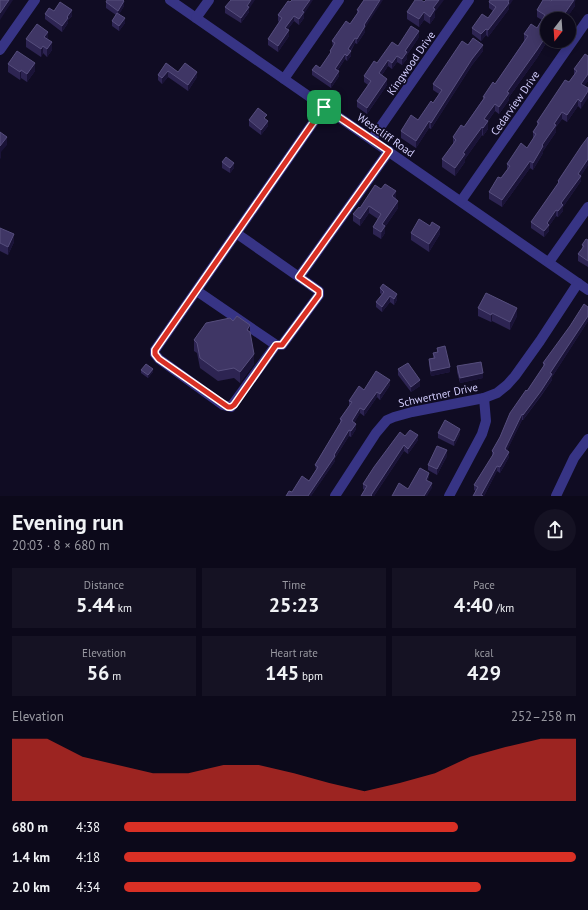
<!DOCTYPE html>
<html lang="en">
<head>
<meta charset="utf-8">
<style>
  body { margin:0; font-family:"PT Sans",sans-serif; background:#151223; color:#f1f3f6; height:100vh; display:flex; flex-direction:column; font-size:15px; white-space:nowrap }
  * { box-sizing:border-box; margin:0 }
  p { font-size:13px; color:#9a9aa2 }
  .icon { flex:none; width:22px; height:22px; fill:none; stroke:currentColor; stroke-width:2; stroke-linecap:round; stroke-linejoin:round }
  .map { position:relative; height:496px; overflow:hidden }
  .details { display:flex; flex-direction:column; background:#0c091a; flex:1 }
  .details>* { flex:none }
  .needle { width:26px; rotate:197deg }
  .tools { position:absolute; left:540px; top:12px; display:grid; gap:8px }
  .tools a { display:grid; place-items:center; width:36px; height:36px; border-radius:50%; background:#0c091a; box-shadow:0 2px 10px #0003,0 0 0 1px #2c2a39; font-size:20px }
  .pin { position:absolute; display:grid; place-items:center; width:34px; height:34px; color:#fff; margin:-17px; border-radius:8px; box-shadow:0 2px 6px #0006 }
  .round { display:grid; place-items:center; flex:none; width:42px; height:42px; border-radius:21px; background:#151223 }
  .overview { display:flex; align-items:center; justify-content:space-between; height:68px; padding:0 12px }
  h1 { font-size:22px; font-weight:700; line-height:30px }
  .metrics { display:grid; grid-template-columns:repeat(3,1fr); gap:6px; height:68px; padding:4px 12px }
  .metrics div { display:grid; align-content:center; border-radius:0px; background:#151223; text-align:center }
  .metrics b { font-size:20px; font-weight:700 }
  .metrics small { font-size:11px; font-weight:400 }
  .metrics p { font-size:11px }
  .chart { height:112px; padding:8px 12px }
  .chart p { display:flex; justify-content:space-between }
  .chart svg { width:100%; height:72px; margin-top:4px; fill:#d93025; opacity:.7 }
  ul { padding:0 12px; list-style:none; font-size:13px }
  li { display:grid; grid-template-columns:64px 48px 1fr; align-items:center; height:30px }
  li i { height:10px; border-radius:5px; background:#d93025 }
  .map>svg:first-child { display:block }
</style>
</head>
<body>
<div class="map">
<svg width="588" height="496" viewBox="0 0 588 496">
  <rect width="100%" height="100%" fill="#100c23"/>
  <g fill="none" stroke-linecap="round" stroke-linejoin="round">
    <g stroke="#373485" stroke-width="10">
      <polyline points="170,0 588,290"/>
      <polyline points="196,18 209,0"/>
      <polyline points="0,50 35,0"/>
      <polyline points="284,79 339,0"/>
      <polyline points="372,139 469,0"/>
      <polyline points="461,201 588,19"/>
      <polyline points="236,233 299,277 389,151"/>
      <polyline points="549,262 588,207"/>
      <polyline points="197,291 276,345 282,345 319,295 319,291 299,277"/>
      <polyline points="276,345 231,407 223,405 159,359 155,354 155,350 324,107"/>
      <polyline points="335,496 376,433 387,420 394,417 412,412 484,398 497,393 507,385 515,376 540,341 578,283"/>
      <polyline points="449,496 482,434 486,421 484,398"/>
      <polyline points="556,496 574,458 588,439"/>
    </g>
  </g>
  <g fill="#2d2452">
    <polygon points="364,0 365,32 357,44 355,43 351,51 351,56 347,61 345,59 338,70 339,76 331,88 312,75 312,70 320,68 330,55 330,51 333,47 332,41 350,24 357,14 357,10"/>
    <polygon points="551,1 575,2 575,6 570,13 547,19 547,41 551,41 548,45 546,43 537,58 509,97 509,100 499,114 495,111 488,121 488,129 483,136 482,135 465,159 465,162 455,176 442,167 442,159 453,144 453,137 464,127 483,99 483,97 495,84 524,41 524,34 537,28 542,20 537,17 537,10"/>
    <polygon points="106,2 124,6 119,14 125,23 119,31 112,26 112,21 116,15 106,8"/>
    <polygon points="290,2 304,14 304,18 299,25 294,21 288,29 289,36 278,52 268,45 268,39 279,22 278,21 278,15"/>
    <polygon points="489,2 509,6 509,9 488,37 486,35 481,41 472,34 472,28 488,18 493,11 489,8"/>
    <polygon points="225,7 249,9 249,12 241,23 225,13"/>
    <polygon points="54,11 72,16 68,20 68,23 62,32 45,19 45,14"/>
    <polygon points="407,12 435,12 435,17 430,24 424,20 419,27 407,19"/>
    <polygon points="419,37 407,55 407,59 402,65 397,62 392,69 388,66 382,75 387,85 367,114 357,107 357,101 368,85 364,82 364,76 377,63 398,46"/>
    <polygon points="26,39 48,40 52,50 47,57 43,53 41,57 26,47"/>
    <polygon points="468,45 483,51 472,65 431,129 429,128 416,148 401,138 401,131 418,120 433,103 439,94 433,90 433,84"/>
    <polygon points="588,56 588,81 584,86 581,109 578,106 567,122 562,119 556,127 556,132 543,151 543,153 533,170 530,168 502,207 489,199 489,192 501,178 507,170 507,164 527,148 533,139 533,132 537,126 537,122 569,82 574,75 574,69"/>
    <polygon points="166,63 178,72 197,77 188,91 168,77 162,84 158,80 158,75"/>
    <polygon points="8,64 35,71 27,82 21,78 20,80 8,72"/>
    <polygon points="249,120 267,120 268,126 261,135 249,126"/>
    <polygon points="588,137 588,165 581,175 581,181 563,207 563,211 558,217 556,216 549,226 549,231 544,237 531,228 531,222 558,184 558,181"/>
    <polygon points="222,162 234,168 230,173 222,168"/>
    <polygon points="396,198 398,208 385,227 385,233 381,239 373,234 373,227 378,219 369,213 360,226 353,221 353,214 360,208"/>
    <polygon points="0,228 14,242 8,255 0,251"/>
    <polygon points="411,233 440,234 429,252 411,240"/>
    <polygon points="588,240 588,267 578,261 578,254 582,249 582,245"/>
    <polygon points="380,288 397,300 394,305 390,302 382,312 376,307 376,302 382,295 380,293"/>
    <polygon points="588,307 588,321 552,377 552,380 541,396 523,420 522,420 507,450 509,457 500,473 497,471 484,496 474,490 474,485 492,457 492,451 527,391 543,367 543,363"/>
    <polygon points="478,308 517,316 510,330 492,321 491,322 478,316"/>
    <polygon points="233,321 250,333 254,364 240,383 234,378 218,381 200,368 197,353 194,351 194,340"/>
    <polygon points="437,348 450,372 431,376 429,365 429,359 433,358 433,353 437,353"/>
    <polygon points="457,366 483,378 460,383 457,372"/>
    <polygon points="398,369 420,386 411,392 398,375"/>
    <polygon points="141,370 153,372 148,378 141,373"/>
    <polygon points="390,385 380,400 377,397 364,416 360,413 354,423 356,429 351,437 349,436 335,458 335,461 311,496 286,496 309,481 316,470 315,465 340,423 340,419 349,406 349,401 364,390"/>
    <polygon points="438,433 460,434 454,446 438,438"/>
    <polygon points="405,436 418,440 408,454 404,451 374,496 361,496 365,490 363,489 363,484"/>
    <polygon points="447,456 437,475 428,470 428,465"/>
  </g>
  <g fill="#1a1337">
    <polygon points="9,0 13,0 0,20 0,13"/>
    <polygon points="251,0 255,0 249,9 249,12 241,23 241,18 247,6"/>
    <polygon points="310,0 313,0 304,14 304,18 299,25 299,19 302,11"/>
    <polygon points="380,0 383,0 365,28 365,32 357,44 357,39 364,25"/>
    <polygon points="439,0 444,0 435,12 435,17 430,24 430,17 433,8"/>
    <polygon points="509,0 513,0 509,6 509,9 488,37 488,30"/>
    <polygon points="572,0 576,0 575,2 575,6 566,19 561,19"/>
    <polygon points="124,1 124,6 118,16 118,11"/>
    <polygon points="72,10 72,16 68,20 68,23 62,32 62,26 67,17"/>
    <polygon points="424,12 424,20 419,27 419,19"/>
    <polygon points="294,16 294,21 285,33 285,28"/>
    <polygon points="125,18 125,23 119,31 119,26"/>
    <polygon points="486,29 486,35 481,41 481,34"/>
    <polygon points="289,30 289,36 278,52 278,46"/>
    <polygon points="419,31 419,37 407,55 407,59 402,65 402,59 405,51"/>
    <polygon points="48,32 48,40 44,37"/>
    <polygon points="546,36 546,43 537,58 509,97 509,100 499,114 499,107 507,92"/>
    <polygon points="355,38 355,43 348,54 348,49"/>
    <polygon points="548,41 551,41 548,45"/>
    <polygon points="52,42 52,50 47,57 47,49"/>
    <polygon points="483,45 483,51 472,65 431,129 431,123 472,59"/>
    <polygon points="43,46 43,53 41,57 41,49"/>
    <polygon points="351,51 351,56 347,61 347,56"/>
    <polygon points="345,54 345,59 335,74 335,69"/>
    <polygon points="397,56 397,62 392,69 392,63"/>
    <polygon points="388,60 388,66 379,79 379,73"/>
    <polygon points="35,63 35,71 27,82 27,74"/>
    <polygon points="21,70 21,78 20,80 20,72"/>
    <polygon points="168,71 168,77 162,84 162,78"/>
    <polygon points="339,71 339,76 331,88 331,83"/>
    <polygon points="197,72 197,77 188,91 188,85"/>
    <polygon points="588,74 588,81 581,91 581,84"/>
    <polygon points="387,79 387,85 367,114 367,108"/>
    <polygon points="588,91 588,98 581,109 581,102"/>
    <polygon points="578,99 578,106 567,122 567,115"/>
    <polygon points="495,104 495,111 484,126 484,119"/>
    <polygon points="562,112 562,119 556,127 556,132 543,151 543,153 533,170 533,163 554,124"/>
    <polygon points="268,121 268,126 261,135 261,130"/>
    <polygon points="429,121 429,128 416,148 416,141"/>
    <polygon points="488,121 488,129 483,136 483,128"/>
    <polygon points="482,127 482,135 465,159 465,162 455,176 455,168 463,153"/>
    <polygon points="7,137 7,145 1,152 1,158 0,159 0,146"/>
    <polygon points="588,159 588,165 579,179 581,176 581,181 563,207 563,211 558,217 558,211 561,203 578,174"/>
    <polygon points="530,161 530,168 502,207 502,200"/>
    <polygon points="234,163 234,168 230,173 230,168"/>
    <polygon points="396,191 396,198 392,204 392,196"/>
    <polygon points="398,201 398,208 385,227 385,233 381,239 382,224"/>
    <polygon points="369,206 369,213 360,226 360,219"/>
    <polygon points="556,210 556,216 549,226 549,231 544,237 544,231 547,223"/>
    <polygon points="440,227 440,234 429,252 429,244"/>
    <polygon points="14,234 14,242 8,255 8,247"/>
    <polygon points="397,294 397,300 394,305 394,299"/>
    <polygon points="390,296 390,302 382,312 382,307"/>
    <polygon points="517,308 517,316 510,330 510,322"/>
    <polygon points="492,313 492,321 491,322 491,315"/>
    <polygon points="588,316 588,321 552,377 552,380 523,420 523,415"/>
    <polygon points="250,325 250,335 247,330"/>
    <polygon points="254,354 254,364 240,383 240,372"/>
    <polygon points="450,367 450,372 431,376 431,371"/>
    <polygon points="153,369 153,372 148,378 148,375"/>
    <polygon points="483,373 483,378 460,383 460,378"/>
    <polygon points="390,380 390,385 380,400 380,394"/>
    <polygon points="420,380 420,386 411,392 411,387"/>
    <polygon points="377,392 377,397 364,416 364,410"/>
    <polygon points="360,408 360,413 352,427 352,421"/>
    <polygon points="522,414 522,420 505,455 505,449"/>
    <polygon points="356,424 356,429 351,437 351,431"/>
    <polygon points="460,429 460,434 454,446 454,441"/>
    <polygon points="349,430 349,436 335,458 335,461 311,496 308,496"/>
    <polygon points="418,435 418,440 408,454 408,449"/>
    <polygon points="404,445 404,451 374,496 371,496"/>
    <polygon points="447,450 447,456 437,475 437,469"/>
    <polygon points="509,452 509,457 500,473 500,467"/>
    <polygon points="497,466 497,471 484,496 481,495"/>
    <polygon points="429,473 429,478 426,485 426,480"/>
    <polygon points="432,483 432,488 427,496 424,496"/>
  </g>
  <g fill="#3f3665" stroke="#564e7d">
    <polygon points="0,0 9,0 0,13"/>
    <polygon points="107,0 123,0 124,1 118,11 106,2"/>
    <polygon points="231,0 251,0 247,6 249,7 241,18 225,7"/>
    <polygon points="292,0 310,0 302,11 304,12 299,19 294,16 285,28 289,30 278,46 268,39 282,18 278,15 288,1 290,2"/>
    <polygon points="364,0 380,0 364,25 365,26 357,39 355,38 348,49 351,51 347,56 345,54 335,69 339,71 331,83 312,70 316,65 320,68 331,52 330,51 335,43 332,41 346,21 350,24 359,11 357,10"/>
    <polygon points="415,0 421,0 424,2 426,0 439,0 433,8 435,9 430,17 424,12 419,19 407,12"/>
    <polygon points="490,0 509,0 508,2 509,3 488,30 486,29 481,34 472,28 482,14 488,18 496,7 489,2"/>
    <polygon points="543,0 549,0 551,1 552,0 574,0 561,19 547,19 547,37 546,36 537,50 507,92 509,93 499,107 495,104 484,119 488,121 483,128 482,127 463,153 465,154 455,168 442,159 456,140 453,137 461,125 464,127 485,97 483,97 493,82 495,84 528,36 524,34 531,24 537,28 545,15 537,10"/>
    <polygon points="60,2 72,10 67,17 68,18 62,26 45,14 49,8 54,11"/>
    <polygon points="117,13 125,18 119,26 112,21"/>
    <polygon points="37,24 48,32 44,37 52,42 47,49 43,46 41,49 26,39"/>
    <polygon points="411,26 419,31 405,51 407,52 402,59 397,56 392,63 388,60 379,73 387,79 367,108 357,101 371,81 364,76 374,61 377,63 392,42 398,46"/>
    <polygon points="473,38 483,45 472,59 431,123 429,121 416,141 401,131 411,115 418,120 431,101 433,103 442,90 433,84 462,41 468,45"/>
    <polygon points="17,51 35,63 27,74 21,70 20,72 8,64"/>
    <polygon points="585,54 588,56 588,74 581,84 588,88 588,91 581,102 578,99 567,115 562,112 554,124 556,125 542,145 543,146 533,163 530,161 502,200 489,192 498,177 501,178 510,166 507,164 521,143 527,148 536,134 533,132 539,123 537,122 565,80 569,82 577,71 574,69"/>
    <polygon points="166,63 178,72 185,63 197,72 188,85 168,71 162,78 158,75"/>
    <polygon points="258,108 267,115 264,118 268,121 261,130 249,120"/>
    <polygon points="0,132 7,137 0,146"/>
    <polygon points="588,137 588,159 578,174 581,176 561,203 563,205 558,211 556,210 547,223 549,225 544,231 531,222 559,182 558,181 582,145"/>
    <polygon points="226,157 234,163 230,168 222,162"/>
    <polygon points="385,184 396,191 392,196 398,201 382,224 385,226 381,232 373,227 381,214 369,206 360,219 353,214 359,207 360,208 375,185 381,189"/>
    <polygon points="419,219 430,226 432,222 440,227 429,244 411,233"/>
    <polygon points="0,228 14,234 8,247 0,243"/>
    <polygon points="586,239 588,240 588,261 578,254 584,246 582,245"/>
    <polygon points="383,284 397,294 394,299 390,296 382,307 376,302 384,292 380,288"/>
    <polygon points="486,293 517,308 510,322 492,313 491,315 478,308"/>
    <polygon points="584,304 588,307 588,316 550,373 552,374 541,391 523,415 522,414 505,449 509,452 500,467 497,466 481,495 483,496 473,496 478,487 474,485 494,453 492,451 500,437 510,413 526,390 527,391 545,364 543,363 570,326"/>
    <polygon points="237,316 250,325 247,330 250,332 254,354 240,372 234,368 218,371 200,358 197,343 194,340 206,323 230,318 233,321"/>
    <polygon points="445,346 450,367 431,371 429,359 435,358 433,353 438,352 437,348"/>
    <polygon points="481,362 483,373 460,378 457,366"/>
    <polygon points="408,363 420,380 411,387 398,369"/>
    <polygon points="146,364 153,369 148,375 141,370"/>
    <polygon points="376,371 390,380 380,394 377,392 364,410 360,408 352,421 356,424 351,431 349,430 334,455 335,456 308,496 286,496 289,491 292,492 302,476 309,481 318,467 315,465 342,420 340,419 352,402 349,401 359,386 364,390"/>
    <polygon points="445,420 460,429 454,441 438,433"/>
    <polygon points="410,430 418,435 408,449 404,445 371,495 372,496 361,496 367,486 363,484 374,467 400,432 405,436"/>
    <polygon points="437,446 447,450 437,469 428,465"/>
    <polygon points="420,468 429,473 426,480 432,483 424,496 392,496 399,483 408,489"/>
  </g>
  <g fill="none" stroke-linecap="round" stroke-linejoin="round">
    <g stroke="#fff" stroke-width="8">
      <polygon id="route" points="324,107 389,151 299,277 319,291 319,295 282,345 276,345 234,405 231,407 228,407 159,359 155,354 155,350"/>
    </g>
    <use href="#route" stroke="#d93025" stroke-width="5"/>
  </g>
  <g text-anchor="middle" stroke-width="3.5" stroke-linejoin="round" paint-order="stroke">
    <g font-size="11" fill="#d4cfff" stroke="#100c23">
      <text transform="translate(411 63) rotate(-55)" y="4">Kingwood Drive</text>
      <text transform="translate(515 103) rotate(-55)" y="4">Cedarview Drive</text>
      <text transform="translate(386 135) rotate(35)" y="4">Westcliff Road</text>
      <text transform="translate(438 395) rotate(-12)" y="4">Schwertner Drive</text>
    </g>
  </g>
</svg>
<div class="tools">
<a><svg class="needle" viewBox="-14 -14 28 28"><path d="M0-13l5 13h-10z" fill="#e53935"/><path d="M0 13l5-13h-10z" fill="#9a9aa2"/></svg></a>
</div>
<div class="pin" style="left:324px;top:107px;background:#1e9e55"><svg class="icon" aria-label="arrive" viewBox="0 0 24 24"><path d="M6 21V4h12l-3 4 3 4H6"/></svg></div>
</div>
<section class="details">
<div class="overview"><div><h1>Evening run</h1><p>20:03 · 8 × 680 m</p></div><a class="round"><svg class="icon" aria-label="share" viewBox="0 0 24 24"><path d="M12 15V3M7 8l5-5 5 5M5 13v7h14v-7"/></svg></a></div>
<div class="metrics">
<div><p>Distance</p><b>5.44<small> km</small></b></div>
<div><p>Time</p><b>25:23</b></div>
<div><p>Pace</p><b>4:40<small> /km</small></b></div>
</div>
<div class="metrics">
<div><p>Elevation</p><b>56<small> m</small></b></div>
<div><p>Heart rate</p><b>145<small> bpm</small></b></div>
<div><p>kcal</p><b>429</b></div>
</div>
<div class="chart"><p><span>Elevation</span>252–258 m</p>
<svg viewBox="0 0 160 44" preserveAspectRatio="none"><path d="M0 44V6L10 6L20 17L30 22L40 27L50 27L60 22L70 22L80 27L90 33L100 38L110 33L120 27L130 17L140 11L150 6L160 6V44z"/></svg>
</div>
<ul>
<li><b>680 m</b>4:38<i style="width:74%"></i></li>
<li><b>1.4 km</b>4:18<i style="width:100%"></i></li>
<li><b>2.0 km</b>4:34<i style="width:79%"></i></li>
</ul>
</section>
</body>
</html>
